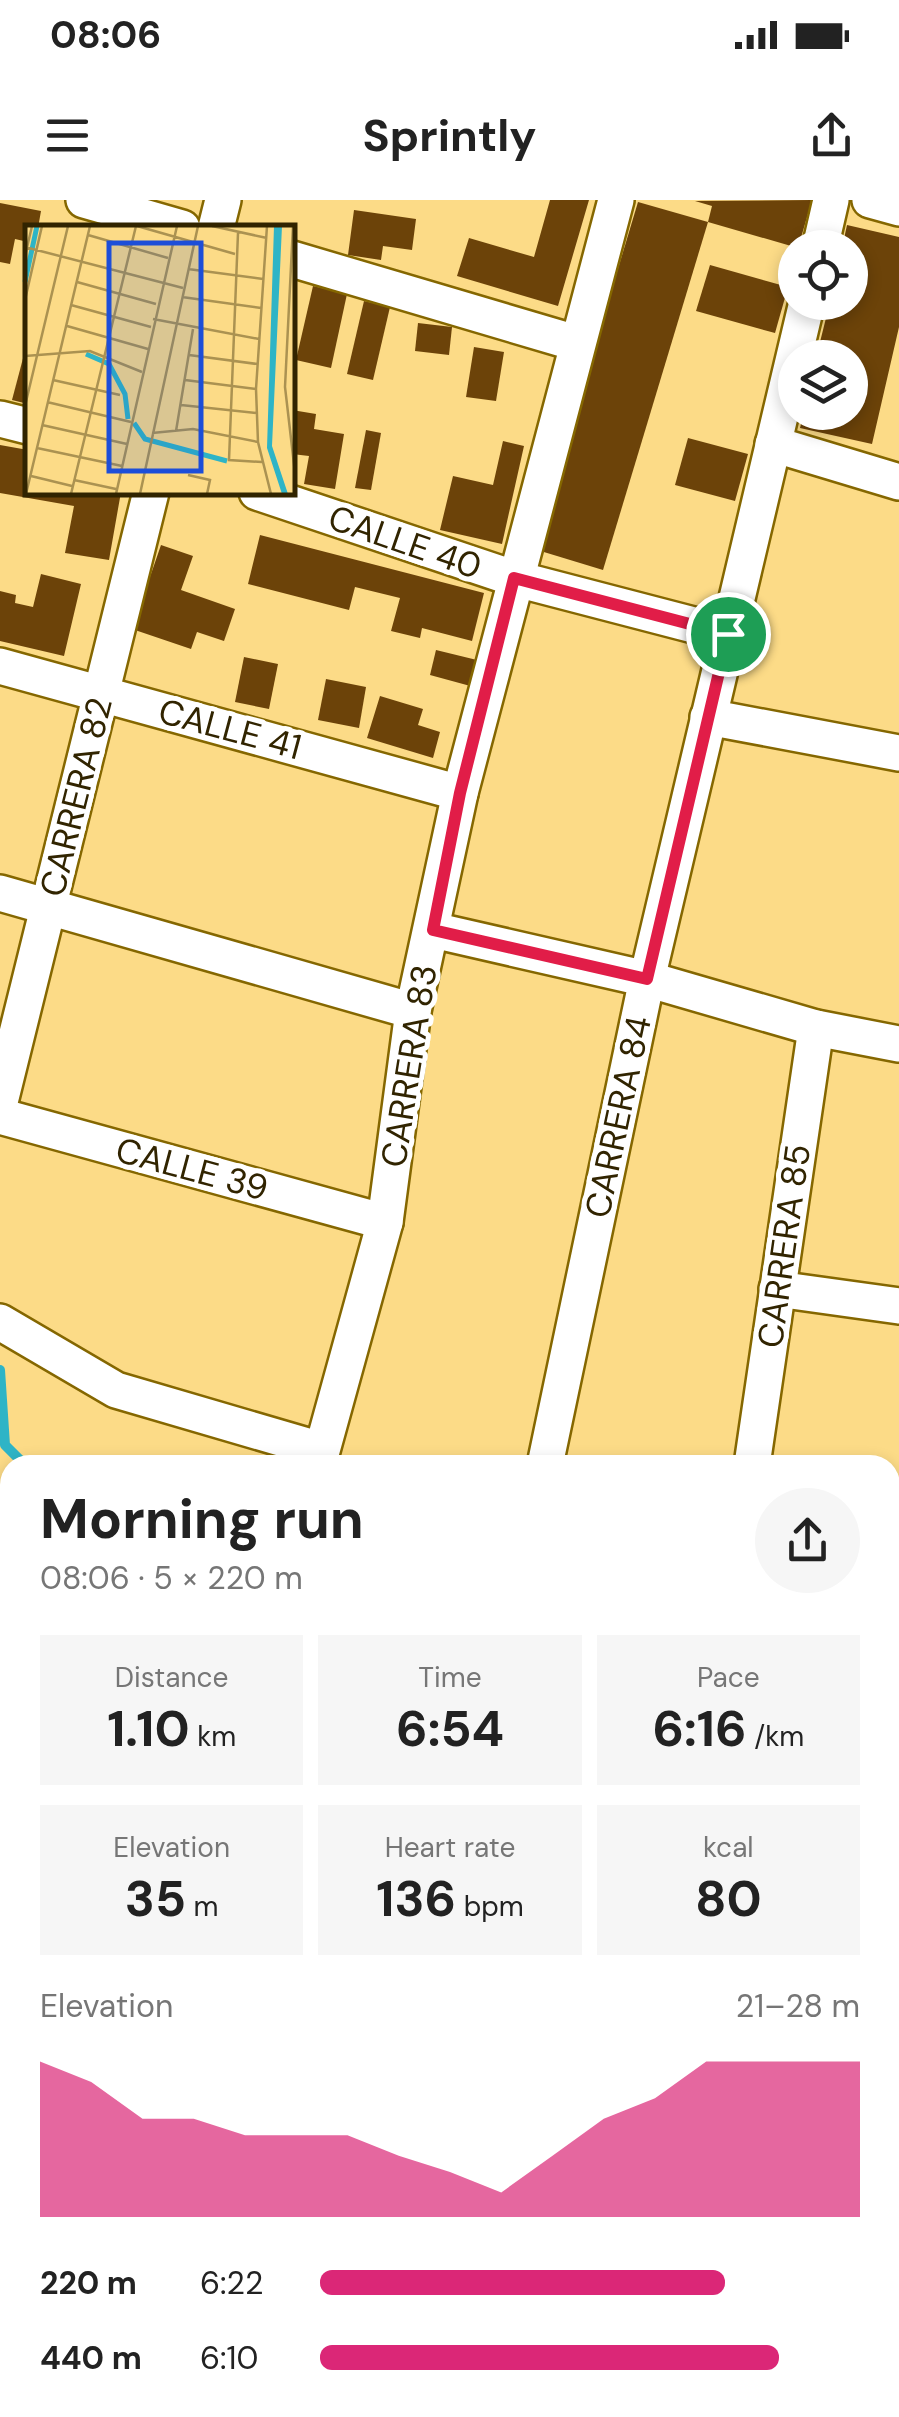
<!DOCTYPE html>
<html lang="en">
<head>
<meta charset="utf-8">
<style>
  body { margin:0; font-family:"DM Sans",sans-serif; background:#f6f6f6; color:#222; height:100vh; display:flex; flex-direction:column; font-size:38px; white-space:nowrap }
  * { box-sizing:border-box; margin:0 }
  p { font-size:32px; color:#767676 }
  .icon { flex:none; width:55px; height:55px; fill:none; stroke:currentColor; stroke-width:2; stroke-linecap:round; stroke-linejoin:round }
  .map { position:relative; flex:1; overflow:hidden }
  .panel { position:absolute; left:0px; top:1255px; width:900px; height:962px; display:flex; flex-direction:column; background:#fff; border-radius:30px 30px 0 0; box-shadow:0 5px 15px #0003 }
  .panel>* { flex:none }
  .tools { position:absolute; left:778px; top:30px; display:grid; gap:20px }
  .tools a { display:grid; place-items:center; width:90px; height:90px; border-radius:50%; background:#fff; box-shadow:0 5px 15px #0003; font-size:50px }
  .pin { position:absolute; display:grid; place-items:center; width:85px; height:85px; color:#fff; margin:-42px; border:5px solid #fff; border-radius:50%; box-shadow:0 2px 10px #0007 }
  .round { display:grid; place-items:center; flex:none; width:105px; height:105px; border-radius:52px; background:#f6f6f6 }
  .head { display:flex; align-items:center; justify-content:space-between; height:170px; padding:0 40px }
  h1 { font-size:55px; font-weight:700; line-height:75px }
  .stats { display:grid; grid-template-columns:repeat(3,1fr); gap:15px; height:170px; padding:10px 40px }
  .stats div { display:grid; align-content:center; border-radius:0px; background:#f6f6f6; text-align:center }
  .stats b { font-size:50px; font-weight:700 }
  .stats small { font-size:28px; font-weight:400 }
  .stats p { font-size:28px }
  .chart { height:280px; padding:20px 40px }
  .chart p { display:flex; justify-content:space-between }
  .chart svg { width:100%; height:180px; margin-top:10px; fill:#db2777; opacity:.7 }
  ul { padding:0 40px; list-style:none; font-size:32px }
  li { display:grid; grid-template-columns:160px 120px 1fr; align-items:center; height:75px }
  li i { height:25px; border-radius:12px; background:#db2777 }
  .status { display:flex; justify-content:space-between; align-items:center; height:70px; padding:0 50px; background:#fff; direction:ltr }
  .status svg { height:28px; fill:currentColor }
  header { display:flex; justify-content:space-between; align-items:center; height:130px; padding:0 40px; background:#fff; font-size:45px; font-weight:700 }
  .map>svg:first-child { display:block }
</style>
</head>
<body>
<div class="status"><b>08:06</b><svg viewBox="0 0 49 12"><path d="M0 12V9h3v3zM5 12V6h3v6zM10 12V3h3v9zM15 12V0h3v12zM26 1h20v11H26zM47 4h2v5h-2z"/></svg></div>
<header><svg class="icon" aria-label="menu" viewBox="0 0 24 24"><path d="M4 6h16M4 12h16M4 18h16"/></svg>Sprintly<svg class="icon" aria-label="share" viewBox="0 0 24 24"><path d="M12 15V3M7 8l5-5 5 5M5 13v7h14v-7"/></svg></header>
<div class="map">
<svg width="899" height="2217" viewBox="0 0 899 2217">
  <rect width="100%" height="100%" fill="#fcdb87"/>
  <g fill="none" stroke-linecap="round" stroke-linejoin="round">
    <g stroke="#2eb4c6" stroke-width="10">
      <polyline points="0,1170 5,1245 25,1265"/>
      <polyline points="890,2016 899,2020"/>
    </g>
  </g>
  <g fill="#6c4309">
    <polygon points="550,0 589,0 558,106 457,76 469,38 534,57"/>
    <polygon points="812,0 798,48 708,22 712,6 695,1"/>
    <polygon points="638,2 708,22 603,370 534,349"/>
    <polygon points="0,3 41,11 38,28 28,28 28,42 15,39 10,64 0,62"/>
    <polygon points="354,10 416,19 412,50 383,46 381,60 348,55"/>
    <polygon points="847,25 899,37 899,127 872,244 800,228 804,212 850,212 850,158 816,158 830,102 850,102 850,48 842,48"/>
    <polygon points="710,65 788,87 775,133 696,111"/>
    <polygon points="313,86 347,94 331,168 296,160"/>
    <polygon points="364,101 390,107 373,180 347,174"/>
    <polygon points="418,123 452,127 449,155 415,151"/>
    <polygon points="26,147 28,147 28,204 12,200"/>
    <polygon points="474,147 504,152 496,201 466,197"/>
    <polygon points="292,210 316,214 314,229 344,234 335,289 304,284 309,256 292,254"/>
    <polygon points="366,230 381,233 371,290 355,288"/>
    <polygon points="688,238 748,254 735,301 675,285"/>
    <polygon points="503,241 524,246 502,344 440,330 453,276 493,285"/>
    <polygon points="0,245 28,250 28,292 121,292 109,360 65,353 74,306 0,293"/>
    <polygon points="260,335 484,393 472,441 422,428 420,438 391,431 400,398 355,387 349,410 248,384"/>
    <polygon points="161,345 193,356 181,390 235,409 224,441 197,432 191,449 132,429"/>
    <polygon points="41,374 81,384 64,456 0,441 0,391 16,395 15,403 33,407"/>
    <polygon points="436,450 481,461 474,487 430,475"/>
    <polygon points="244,457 278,464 269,509 235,502"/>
    <polygon points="326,479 366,487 359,528 318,520"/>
    <polygon points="380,496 423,509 418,525 440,532 433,558 367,538"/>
  </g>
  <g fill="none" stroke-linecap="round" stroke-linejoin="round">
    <g stroke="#856700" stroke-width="40">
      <g id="minor">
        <polyline points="84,0 182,28"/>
        <polyline points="870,0 899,8"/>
        <polyline points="216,28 223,0"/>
        <polyline points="820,48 831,0"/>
        <polyline points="292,59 576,143"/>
        <polyline points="0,219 28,226"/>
        <polyline points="773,244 899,282"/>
        <polyline points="257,292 513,378 728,434"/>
        <polyline points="0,466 460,593"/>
        <polyline points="708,517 899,553"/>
        <polyline points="0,693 413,811"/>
        <polyline points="433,730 647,779 816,828 899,844"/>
        <polyline points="0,902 151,292"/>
        <polyline points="0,916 385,1022"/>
        <polyline points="777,1089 899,1106"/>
        <polyline points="0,1122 116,1190 321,1250"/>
        <polyline points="318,1265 385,1022 413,811 460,593 616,0"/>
        <polyline points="545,1265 647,779 807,102"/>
        <polyline points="752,1265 816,828"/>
        <polyline points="890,1352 899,1354"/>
        <polyline points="0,1459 10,1461"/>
        <polyline points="890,1595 899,1597"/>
        <polyline points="0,1685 10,1688"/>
        <polyline points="890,1823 899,1826"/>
        <polyline points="0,1913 10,1916"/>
        <polyline points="0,2139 10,2141"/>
        <polyline points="117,2217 119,2208"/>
        <polyline points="352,2217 354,2208"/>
      </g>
    </g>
    <use href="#minor" stroke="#fff" stroke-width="35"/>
  </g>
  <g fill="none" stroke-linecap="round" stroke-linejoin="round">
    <g stroke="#fff" stroke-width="20">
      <polygon id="route" points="514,378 728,434 647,779 433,730 460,593"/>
    </g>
    <use href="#route" stroke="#e11d48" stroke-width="12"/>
  </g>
  <g text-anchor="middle" stroke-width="10" stroke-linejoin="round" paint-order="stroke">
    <g font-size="35" fill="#312400" stroke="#fff">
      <text transform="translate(405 342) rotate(19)" y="12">CALLE 40</text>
      <text transform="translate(230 529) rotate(15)" y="12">CALLE 41</text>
      <text transform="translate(76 597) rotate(-76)" y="12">CARRERA 82</text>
      <text transform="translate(409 866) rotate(-81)" y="12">CARRERA 83</text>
      <text transform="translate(618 917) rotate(-78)" y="12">CARRERA 84</text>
      <text transform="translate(192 969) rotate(15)" y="12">CALLE 39</text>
      <text transform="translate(784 1046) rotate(-82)" y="12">CARRERA 85</text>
    </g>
  </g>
  <g transform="translate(25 25)">
    <rect width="270" height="270" fill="#fcdb87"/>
    <path d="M249 1H257L247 221 263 269H257L242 223Z" fill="#2eb4c6"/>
    <path fill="none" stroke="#2eb4c6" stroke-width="5" d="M0 57 12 1M61 129 84 139 100 169 103 194M109 198 120 214 202 236"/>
    <path fill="none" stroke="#ab9251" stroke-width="2.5" d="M112 1 210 29M187 1 242 13M242 1 231 164 233 217 246 269M268 1 260 162 270 248M213 8 204 235 237 237M63 10 143 33M0 22 158 63M0 31 7 1M163 44 238 54M52 57 131 79M157 72 236 83M0 75 17 1M46 80 126 102M128 94 234 114M42 101 123 124M164 130 232 139M0 131 65 126 117 147M28 155 95 170M160 155 231 164M22 177 106 197M156 180 232 188M0 181 43 1M17 200 102 219M151 206 168 104M127 208 168 204 233 217M12 223 97 241M163 250 185 255 182 269M6 251 47 261M49 255 91 264M1 269 65 1M46 269 111 1M91 269 152 1M115 269 173 1"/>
    <path fill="#1d4ed8" fill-opacity="0.15" stroke="#1d4ed8" stroke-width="5" d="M84 18H176V246H84Z"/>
    <rect width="270" height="270" fill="none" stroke="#312400" stroke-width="5"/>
  </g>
</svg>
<div class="tools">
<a><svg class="icon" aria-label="locate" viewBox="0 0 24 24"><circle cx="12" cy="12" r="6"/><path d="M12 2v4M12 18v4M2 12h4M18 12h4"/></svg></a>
<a><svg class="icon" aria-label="layers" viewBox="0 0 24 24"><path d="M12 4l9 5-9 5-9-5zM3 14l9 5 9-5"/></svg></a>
</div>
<div class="pin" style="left:728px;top:434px;background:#1e9e55"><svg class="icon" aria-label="arrive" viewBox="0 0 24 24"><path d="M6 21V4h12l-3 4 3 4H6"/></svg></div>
<section class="panel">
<div class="head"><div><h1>Morning run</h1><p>08:06 · 5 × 220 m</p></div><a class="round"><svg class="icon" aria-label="share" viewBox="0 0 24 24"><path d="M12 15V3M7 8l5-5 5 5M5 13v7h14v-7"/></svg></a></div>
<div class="stats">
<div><p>Distance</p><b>1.10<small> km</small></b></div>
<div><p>Time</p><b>6:54</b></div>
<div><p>Pace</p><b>6:16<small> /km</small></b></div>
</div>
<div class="stats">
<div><p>Elevation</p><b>35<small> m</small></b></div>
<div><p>Heart rate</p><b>136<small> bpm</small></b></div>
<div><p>kcal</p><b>80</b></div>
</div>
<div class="chart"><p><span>Elevation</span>21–28 m</p>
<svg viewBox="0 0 160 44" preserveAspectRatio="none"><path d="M0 44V6L10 11L20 20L30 20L40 24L50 24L60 24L70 29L80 33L90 38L100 29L110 20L120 15L130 6L140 6L150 6L160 6V44z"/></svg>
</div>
<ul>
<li><b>220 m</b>6:22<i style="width:75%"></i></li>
<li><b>440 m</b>6:10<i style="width:85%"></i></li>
</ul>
</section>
</div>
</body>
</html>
